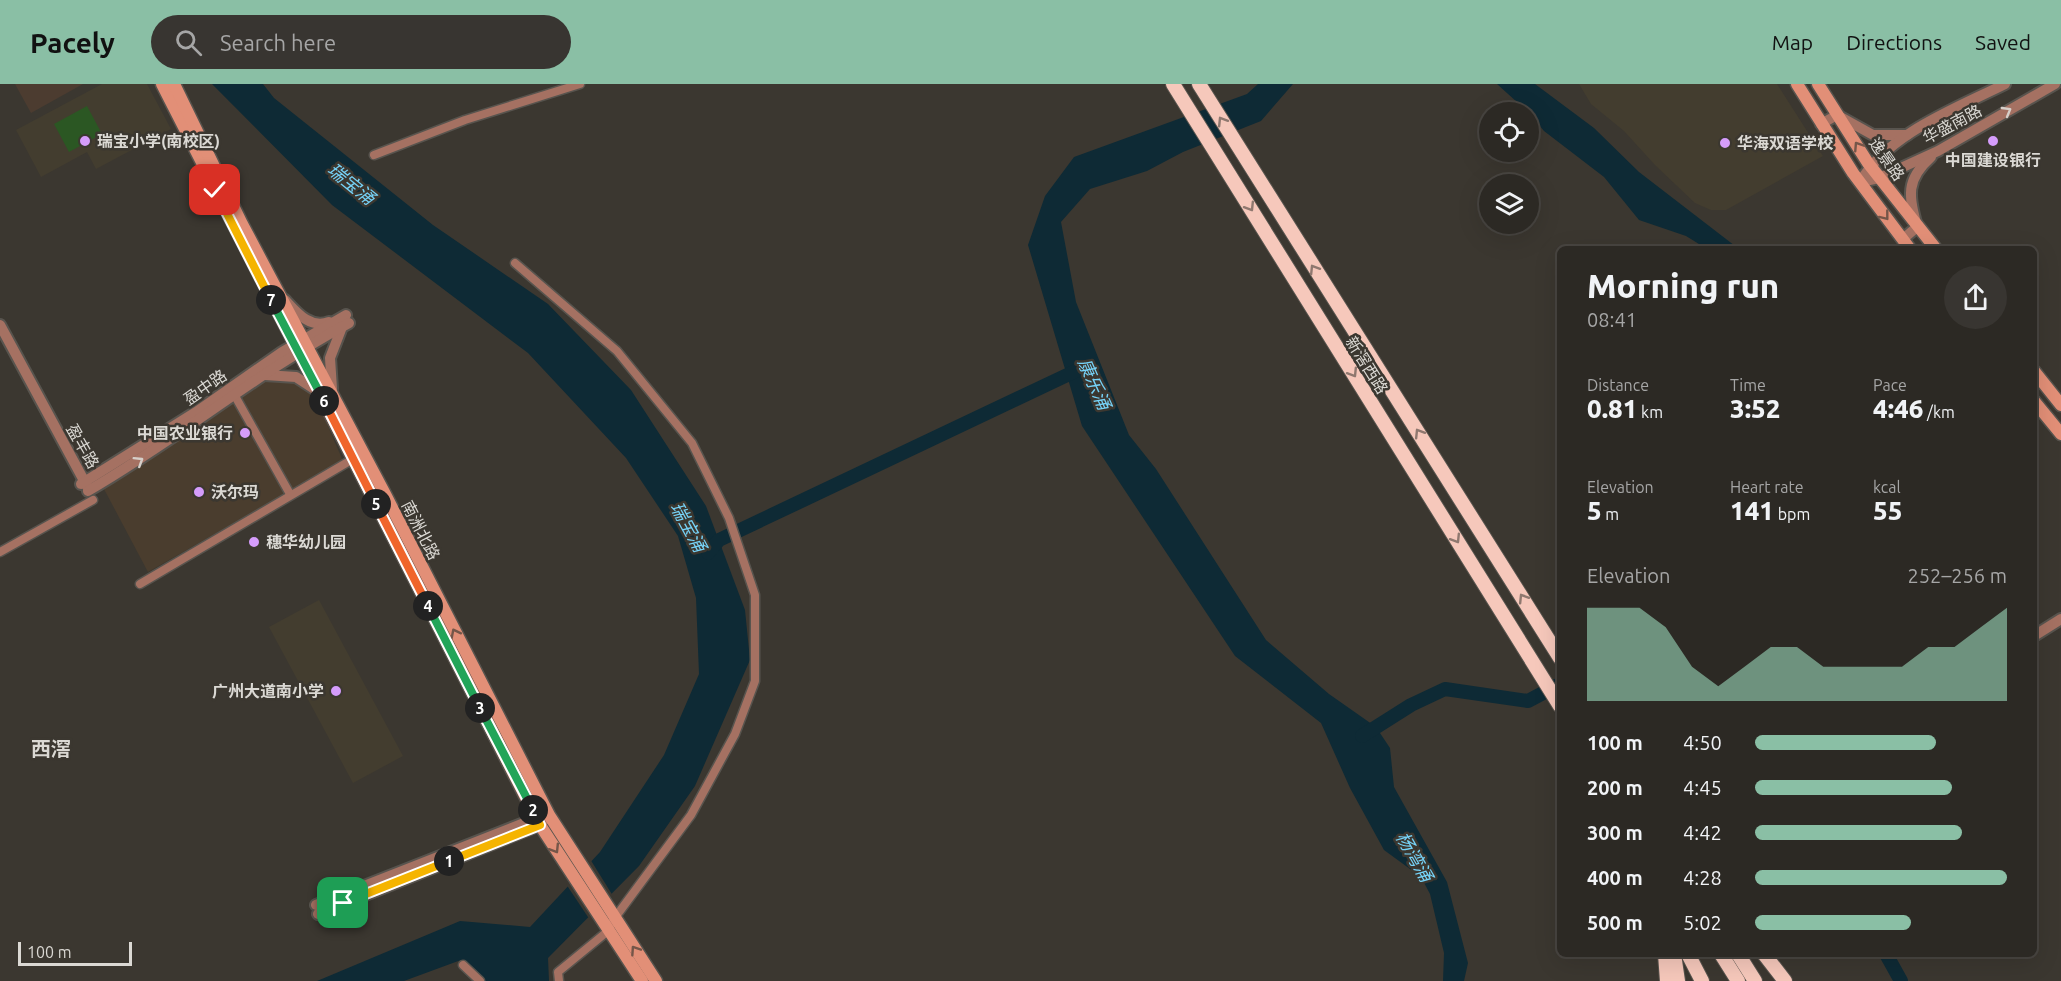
<!DOCTYPE html>
<html lang="en">
<head>
<meta charset="utf-8">
<style>
  body { margin:0; font-family:Ubuntu,"Noto Sans SC",sans-serif; background:#383531; color:#f1f3f6; height:100vh; display:flex; flex-direction:column; font-size:22px; white-space:nowrap }
  * { box-sizing:border-box; margin:0 }
  p { font-size:20px; color:#a6a6a6 }
  .icon { flex:none; width:33px; height:33px; fill:none; stroke:currentColor; stroke-width:2; stroke-linecap:round; stroke-linejoin:round }
  .map { position:relative; flex:1; overflow:hidden }
  .panel { position:absolute; left:1557px; top:162px; width:480px; height:711px; display:flex; flex-direction:column; background:#2c2924; border-radius:9px; box-shadow:0 6px 24px #0002,0 0 0 2px #484541 }
  .panel>* { flex:none }
  .controls { position:absolute; left:1479px; top:18px; display:grid; gap:12px }
  .controls a { display:grid; place-items:center; width:60px; height:60px; border-radius:50%; background:#2c2924; box-shadow:0 6px 24px #0002,0 0 0 2px #484541; font-size:30px }
  .scale { position:absolute; left:18px; bottom:15px; width:114px; box-sizing:border-box; padding-left:6px; border:3px solid #dbd9d4; border-top:0; font-size:16px; line-height:21px; white-space:nowrap; color:#dbd9d4; -webkit-text-stroke:4px #3b3730; paint-order:stroke }
  .pin { position:absolute; display:grid; place-items:center; width:51px; height:51px; color:#fff; margin:-26px; border-radius:12px; box-shadow:0 3px 9px #0006 }
  .km { position:absolute; width:30px; height:30px; margin:-15px; border-radius:50%; background:#222; color:#fff; font-size:16px; line-height:30px; text-align:center }
  .round { display:grid; place-items:center; flex:none; width:63px; height:63px; border-radius:32px; background:#383531 }
  .headline { display:flex; align-items:center; justify-content:space-between; height:102px; padding:0 30px }
  h1 { font-size:33px; font-weight:800; line-height:45px }
  .metrics { display:grid; grid-template-columns:repeat(3,1fr); gap:9px; height:102px; padding:6px 30px }
  .metrics div { display:grid; align-content:center }
  .metrics b { font-size:26px; font-weight:800 }
  .metrics small { font-size:16px; font-weight:400 }
  .metrics p { font-size:16px }
  .chart { height:168px; padding:12px 30px }
  .chart p { display:flex; justify-content:space-between }
  .chart svg { width:100%; height:108px; margin-top:6px; fill:#8abfa5; opacity:.7 }
  ul { padding:0 30px; list-style:none; font-size:20px }
  li { display:grid; grid-template-columns:96px 72px 1fr; align-items:center; height:45px }
  li i { height:15px; border-radius:8px; background:#8abfa5 }
  header { display:flex; align-items:center; gap:36px; box-sizing:border-box; height:84px; padding:0 30px; background:#8abfa5; color:#111 }
  header strong { font-size:28px }
  nav { display:flex; gap:33px; margin-inline-start:auto; font-size:21px }
  .search { width:420px; height:54px; background:#383531; display:flex; align-items:center; gap:15px; box-sizing:border-box; padding:0 21px; border-radius:33px; color:#a6a6a6; font-size:22px }
  .map>svg:first-child { display:block }
</style>
</head>
<body>
<header>
<strong>Pacely</strong>
<div class="search"><svg class="icon" aria-label="search" viewBox="0 0 24 24"><circle cx="10" cy="10" r="6"/><path d="M15 15l6 6"/></svg>Search here</div>
<nav><a>Map</a><a>Directions</a><a>Saved</a></nav>
</header>
<div class="map">
<svg width="2061" height="897" viewBox="0 0 2061 897">
  <rect width="100%" height="100%" fill="#3b3730"/>
  <polygon fill="#4a3d2e" points="286,294 301,300 315,312 343,377 148,488 104,405 268,295"/>
  <g fill="#433d2f">
    <polygon points="102,0 147,0 171,45 96,85 87,68 41,93 16,46"/>
    <polygon points="1579,0 1777,0 1823,72 1726,126 1711,126 1695,119 1655,81 1624,47 1591,20"/>
    <polygon points="319,516 403,672 353,699 269,543"/>
  </g>
  <polygon fill="#4c3c30" points="15,0 83,0 31,29"/>
  <polygon fill="#2b5723" points="87,22 102,50 69,68 54,40"/>
  <g fill="#0e2a35">
    <polygon points="212,0 263,0 274,14 433,141 548,220 631,306 706,422 745,526 750,576 695,702 639,782 548,874 549,897 483,897 461,876 404,897 317,897 460,837 530,843 600,768 664,671 699,590 696,514 678,452 626,374 528,269 332,121"/>
    <polygon points="1258,0 1293,0 1261,37 1183,68 1147,87 1090,105 1061,138 1076,218 1129,351 1156,385 1266,556 1329,610 1376,643 1390,664 1394,703 1447,798 1468,879 1464,897 1443,897 1444,869 1430,810 1421,793 1384,766 1350,704 1321,639 1235,572 1082,342 1028,161 1045,112 1074,73 1247,10"/>
    <polygon points="1497,0 1535,0 1594,44 1639,88 1739,165 1707,165 1686,152 1639,136 1604,93 1544,47 1528,28"/>
  </g>
  <polygon fill="#3b3730" points="590,775 613,812 590,836 566,800"/>
  <g fill="none" stroke-linecap="round" stroke-linejoin="round">
    <g stroke="#0e2a35" stroke-width="14">
      <polyline points="708,469 719,456 1082,284"/>
      <polyline points="1362,652 1411,621 1445,605 1528,617 1560,600"/>
      <polyline points="1886,870 1901,897"/>
    </g>
    <g stroke="#58544e" stroke-width="11">
      <g id="minor">
        <polyline points="374,71 465,36 580,0"/>
        <polyline points="515,179 617,267 692,359 729,434 755,511 755,597 735,650 691,731 614,835 608,847 558,888 559,897"/>
        <polyline points="235,312 290,410"/>
        <polyline points="0,468 93,416"/>
        <polyline points="140,500 353,375"/>
        <polyline points="463,881 480,897"/>
      </g>
    </g>
    <g stroke="#58544e" stroke-width="14">
      <g id="tertiary">
        <polyline points="1821,40 1837,31 1873,51 1907,51"/>
        <polyline points="1860,98 1879,94 1938,67 2055,0"/>
        <path d="M1860 98C1889 49 1955 25 2005 0"/>
        <path d="M1903 155 1917 143C1909 112 1905 96 1931 73"/>
        <path d="M285 216C297 229 310 245 329 238"/>
        <polyline points="0,241 88,404"/>
        <polyline points="265,291 296,293 319,308"/>
        <polyline points="332,305 330,274 342,243"/>
        <polyline points="81,400 196,328 282,268 346,231"/>
        <path d="M88 407C178 355 258 288 349 239"/>
        <polyline points="2034,552 2061,535"/>
        <polyline points="316,821 542,732"/>
        <polyline points="318,830 540,741 549,731"/>
      </g>
    </g>
    <g stroke="#58544e" stroke-width="15">
      <g id="secondary">
        <polyline points="162,0 540,741 642,897"/>
        <polyline points="174,0 242,140 385,410 549,731 656,897"/>
        <polyline points="1797,0 1853,89 1910,165"/>
        <polyline points="1818,0 1868,79 1936,165"/>
        <polyline points="2034,287 2061,321"/>
        <polyline points="2034,317 2061,350"/>
      </g>
    </g>
    <g stroke="#58544e" stroke-width="16">
      <g id="trunk">
        <polyline points="1173,0 1560,622"/>
        <polyline points="1199,0 1560,574"/>
        <polyline points="1665,870 1667,897"/>
        <polyline points="1674,870 1678,897"/>
        <polyline points="1688,870 1702,897"/>
        <polyline points="1721,870 1738,897"/>
        <polyline points="1738,870 1755,897"/>
        <polyline points="1764,870 1785,897"/>
      </g>
    </g>
    <use href="#minor" stroke="#a57162" stroke-width="8"/>
    <use href="#tertiary" stroke="#a57162" stroke-width="10"/>
    <use href="#secondary" stroke="#e28f77" stroke-width="12"/>
    <use href="#trunk" stroke="#f6c8bb" stroke-width="14"/>
  </g>
  <defs><path id="oneway-chevron" d="M-2-3.5L2.5 0L-2 3.5" fill="none" stroke-width="1.6" stroke-linecap="round" stroke-linejoin="round" transform="scale(1.5)"/></defs>
  <g stroke="#d6cfc9">
    <use href="#oneway-chevron" transform="translate(2007 27) rotate(-30)"/>
    <use href="#oneway-chevron" transform="translate(139 377) rotate(-32)"/>
  </g>
  <g stroke="#8f786f">
    <use href="#oneway-chevron" transform="translate(1222 37) rotate(-122)"/>
    <use href="#oneway-chevron" transform="translate(1250 123) rotate(58)"/>
    <use href="#oneway-chevron" transform="translate(1314 185) rotate(-122)"/>
    <use href="#oneway-chevron" transform="translate(1353 289) rotate(58)"/>
    <use href="#oneway-chevron" transform="translate(1419 349) rotate(-122)"/>
    <use href="#oneway-chevron" transform="translate(1456 455) rotate(58)"/>
    <use href="#oneway-chevron" transform="translate(1523 514) rotate(-122)"/>
  </g>
  <g stroke="#755649">
    <use href="#oneway-chevron" transform="translate(1858 62) rotate(-123)"/>
    <use href="#oneway-chevron" transform="translate(1885 132) rotate(52)"/>
    <use href="#oneway-chevron" transform="translate(455 549) rotate(-117)"/>
    <use href="#oneway-chevron" transform="translate(555 765) rotate(58)"/>
    <use href="#oneway-chevron" transform="translate(635 866) rotate(-124)"/>
  </g>
  <g fill="none" stroke-linecap="round" stroke-linejoin="round">
    <g stroke="#fff" stroke-width="12">
      <polyline id="split-1" points="343,819 449,777"/>
    </g>
    <g stroke="#fff" stroke-width="12">
      <polyline id="split-2" points="449,777 540,741 533,726"/>
    </g>
    <g stroke="#fff" stroke-width="12">
      <polyline id="split-3" points="480,624 533,726"/>
    </g>
    <g stroke="#fff" stroke-width="12">
      <polyline id="split-4" points="428,522 480,624"/>
    </g>
    <g stroke="#fff" stroke-width="12">
      <polyline id="split-5" points="376,420 428,522"/>
    </g>
    <g stroke="#fff" stroke-width="12">
      <polyline id="split-6" points="324,317 376,420"/>
    </g>
    <g stroke="#fff" stroke-width="12">
      <polyline id="split-7" points="271,216 324,317"/>
    </g>
    <g stroke="#fff" stroke-width="12">
      <polyline id="split-8" points="215,106 271,216"/>
    </g>
    <use href="#split-1" stroke="#f5b400" stroke-width="8"/>
    <use href="#split-2" stroke="#f5b400" stroke-width="8"/>
    <use href="#split-3" stroke="#22a559" stroke-width="8"/>
    <use href="#split-4" stroke="#22a559" stroke-width="8"/>
    <use href="#split-5" stroke="#f0652b" stroke-width="8"/>
    <use href="#split-6" stroke="#f0652b" stroke-width="8"/>
    <use href="#split-7" stroke="#22a559" stroke-width="8"/>
    <use href="#split-8" stroke="#f5b400" stroke-width="8"/>
  </g>
  <g fill="#d59cfb" stroke="#3b3730" stroke-width="2">
    <circle cx="85" cy="57" r="6"/>
    <circle cx="1993" cy="57" r="6"/>
    <circle cx="1725" cy="59" r="6"/>
    <circle cx="245" cy="349" r="6"/>
    <circle cx="199" cy="408" r="6"/>
    <circle cx="254" cy="458" r="6"/>
    <circle cx="336" cy="607" r="6"/>
  </g>
  <g text-anchor="middle" stroke-width="5" stroke-linejoin="round" paint-order="stroke">
    <g font-size="16" fill="#dbd9d4" stroke="#3b3730">
      <text transform="translate(1952 40) rotate(-28)" y="6">华盛南路</text>
      <text transform="translate(1887 75) rotate(55)" y="6">逸景路</text>
      <text transform="translate(1367 281) rotate(58)" y="6">新滘西路</text>
      <text transform="translate(205 303) rotate(-35)" y="6">盈中路</text>
      <text transform="translate(83 362) rotate(60)" y="6">盈丰路</text>
      <text transform="translate(421 446) rotate(63)" y="6">南洲北路</text>
    </g>
    <g font-size="16" font-weight="bold" fill="#dbd9d4" stroke="#3b3730" text-anchor="start">
      <text x="97" y="63">瑞宝小学(南校区)</text>
      <text x="1737" y="65">华海双语学校</text>
      <text x="1993" y="82" text-anchor="middle">中国建设银行</text>
      <text x="233" y="355" text-anchor="end">中国农业银行</text>
      <text x="211" y="414">沃尔玛</text>
      <text x="266" y="464">穗华幼儿园</text>
      <text x="324" y="613" text-anchor="end">广州大道南小学</text>
    </g>
    <g font-size="18" font-style="italic" fill="#76d3f8" stroke="#3b3730">
      <text transform="translate(351 100) rotate(39)" y="6">瑞宝涌</text>
      <text transform="translate(1094 300) rotate(66)" y="6">康乐涌</text>
      <text transform="translate(688 443) rotate(61)" y="6">瑞宝涌</text>
      <text transform="translate(1414 773) rotate(60)" y="6">杨湾涌</text>
    </g>
    <g font-size="20" font-weight="bold" fill="#dbd9d4" stroke="#3b3730">
      <text x="51" y="672">西滘</text>
    </g>
  </g>
</svg>
<div class="controls">
<a><svg class="icon" aria-label="locate" viewBox="0 0 24 24"><circle cx="12" cy="12" r="6"/><path d="M12 2v4M12 18v4M2 12h4M18 12h4"/></svg></a>
<a><svg class="icon" aria-label="layers" viewBox="0 0 24 24"><path d="M12 4l9 5-9 5-9-5zM3 14l9 5 9-5"/></svg></a>
</div>
<div class="scale">100 m</div>
<div class="pin" style="left:343px;top:819px;background:#1e9e55"><svg class="icon" aria-label="arrive" viewBox="0 0 24 24"><path d="M6 21V4h12l-3 4 3 4H6"/></svg></div>
<div class="pin" style="left:215px;top:106px;background:#d93025"><svg class="icon" aria-label="check" viewBox="0 0 24 24"><path d="M5 12l5 5 9-10"/></svg></div>
<b class="km" style="left:449px;top:777px">1</b>
<b class="km" style="left:533px;top:726px">2</b>
<b class="km" style="left:480px;top:624px">3</b>
<b class="km" style="left:428px;top:522px">4</b>
<b class="km" style="left:376px;top:420px">5</b>
<b class="km" style="left:324px;top:317px">6</b>
<b class="km" style="left:271px;top:216px">7</b>
<section class="panel">
<div class="headline"><div><h1>Morning run</h1><p>08:41</p></div><a class="round"><svg class="icon" aria-label="share" viewBox="0 0 24 24"><path d="M12 15V3M7 8l5-5 5 5M5 13v7h14v-7"/></svg></a></div>
<div class="metrics">
<div><p>Distance</p><b>0.81<small> km</small></b></div>
<div><p>Time</p><b>3:52</b></div>
<div><p>Pace</p><b>4:46<small> /km</small></b></div>
</div>
<div class="metrics">
<div><p>Elevation</p><b>5<small> m</small></b></div>
<div><p>Heart rate</p><b>141<small> bpm</small></b></div>
<div><p>kcal</p><b>55</b></div>
</div>
<div class="chart"><p><span>Elevation</span>252–256 m</p>
<svg viewBox="0 0 160 44" preserveAspectRatio="none"><path d="M0 44V6L10 6L20 6L30 14L40 30L50 38L60 30L70 22L80 22L90 30L100 30L110 30L120 30L130 22L140 22L150 14L160 6V44z"/></svg>
</div>
<ul>
<li><b>100 m</b>4:50<i style="width:72%"></i></li>
<li><b>200 m</b>4:45<i style="width:78%"></i></li>
<li><b>300 m</b>4:42<i style="width:82%"></i></li>
<li><b>400 m</b>4:28<i style="width:100%"></i></li>
<li><b>500 m</b>5:02<i style="width:62%"></i></li>
</ul>
</section>
</div>
</body>
</html>
